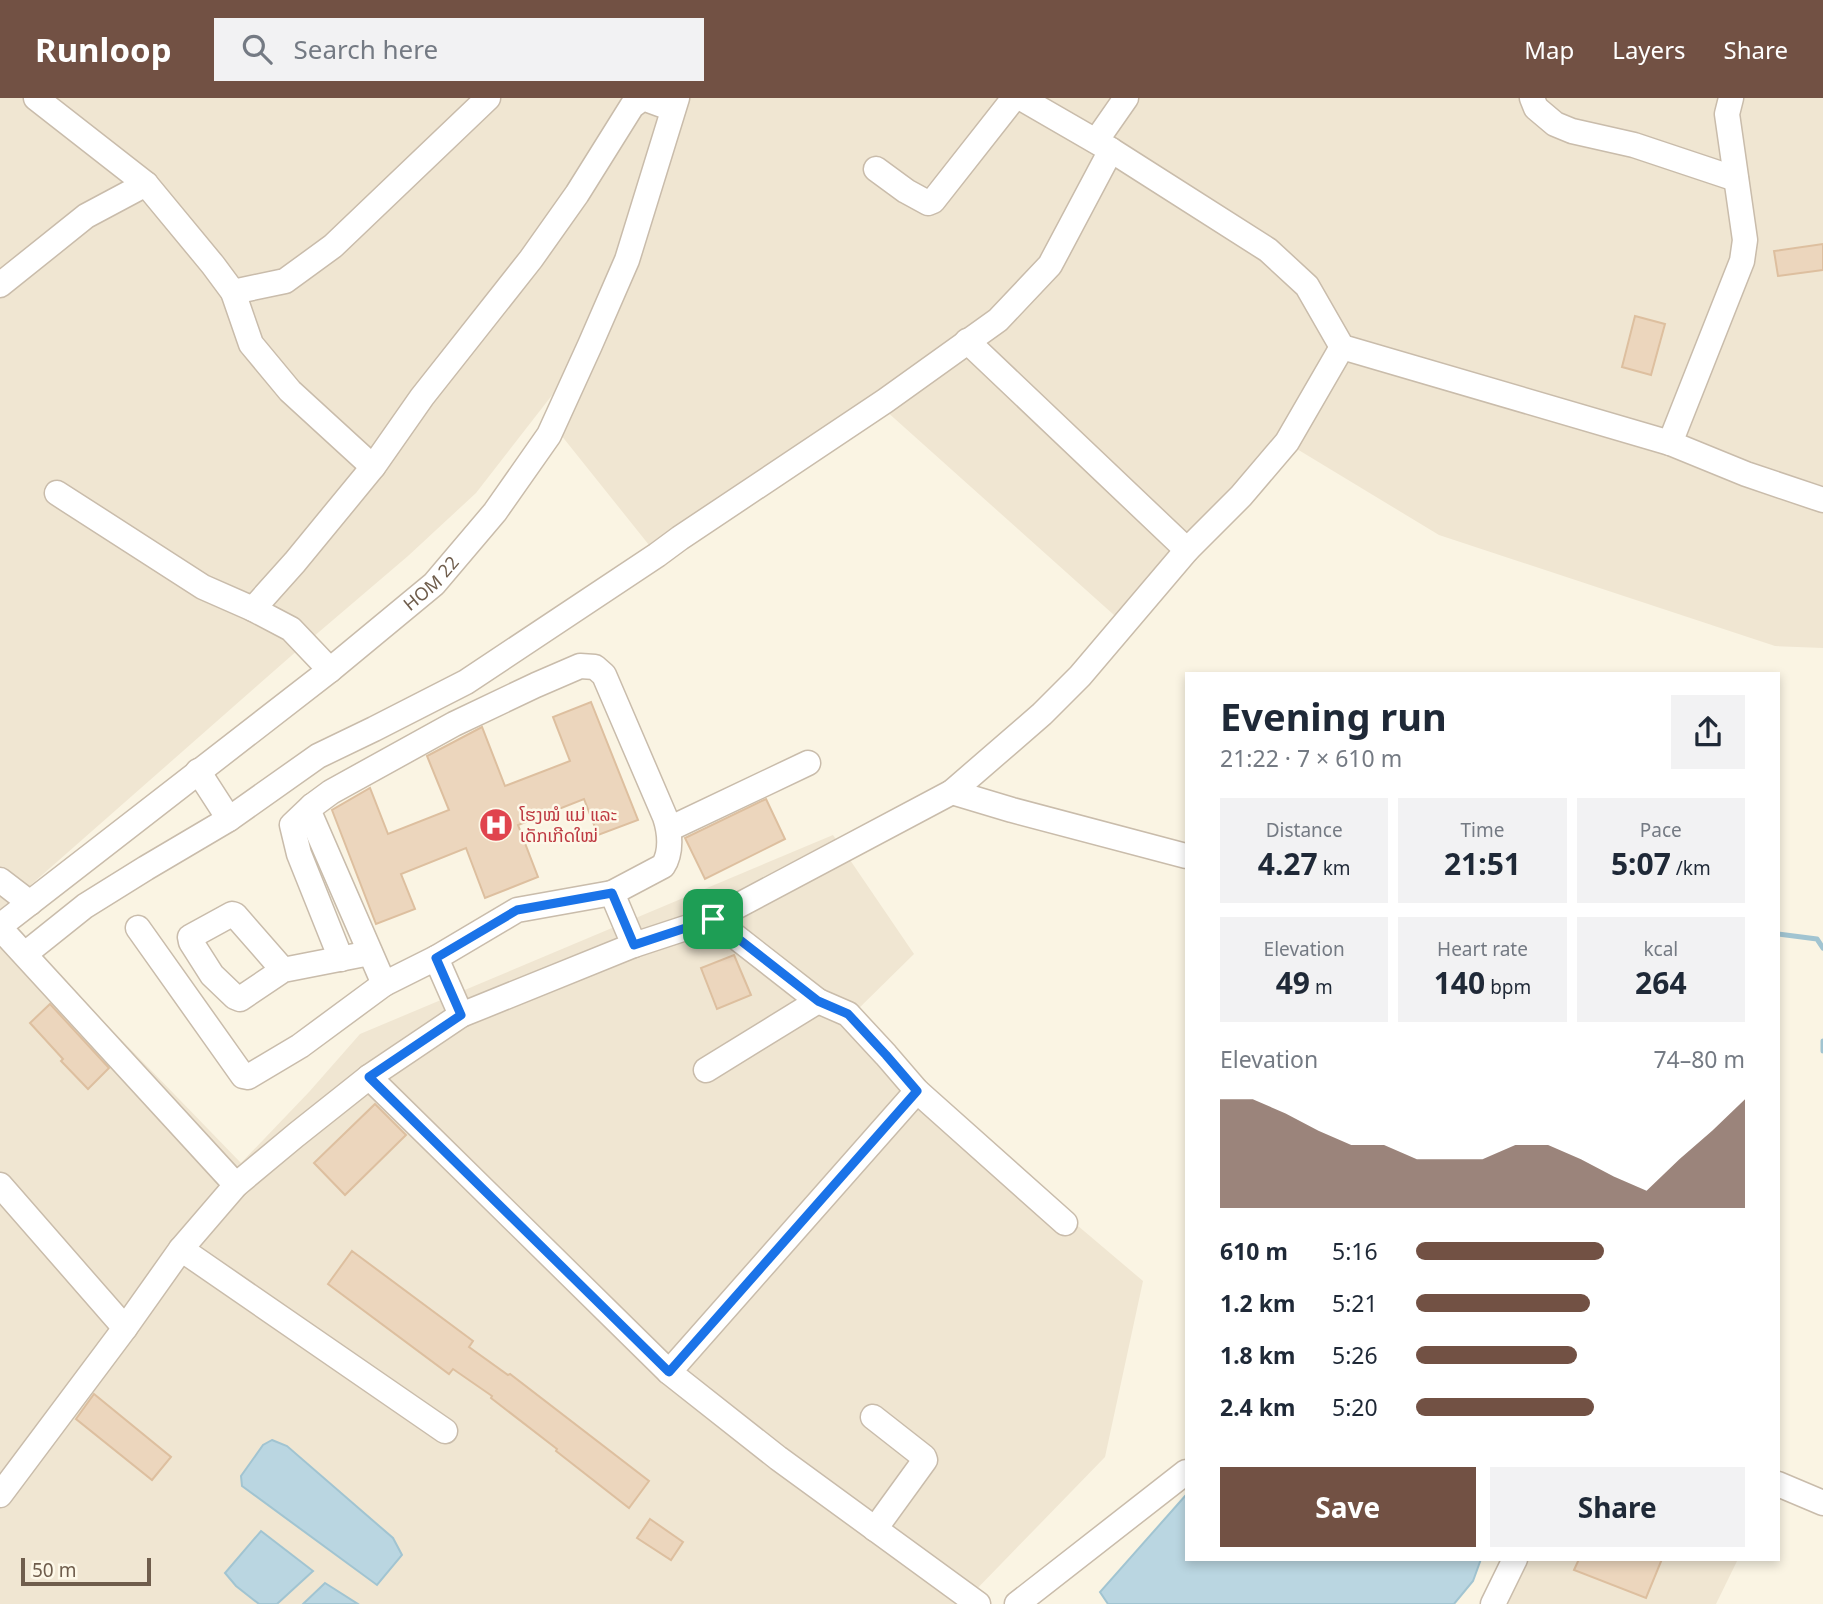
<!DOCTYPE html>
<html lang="en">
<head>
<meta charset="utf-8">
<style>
  body { margin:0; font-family:"Noto Sans","Noto Sans Lao",sans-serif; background:#f2f2f3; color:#1f2937; height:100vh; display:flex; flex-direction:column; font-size:26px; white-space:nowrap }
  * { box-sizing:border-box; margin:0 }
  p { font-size:23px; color:#747a83 }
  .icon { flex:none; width:38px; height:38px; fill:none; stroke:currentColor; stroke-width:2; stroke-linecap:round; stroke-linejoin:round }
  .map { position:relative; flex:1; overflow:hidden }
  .sheet { position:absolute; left:1185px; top:574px; width:595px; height:889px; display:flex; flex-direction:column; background:#fff; border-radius:0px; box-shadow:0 4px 10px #0003 }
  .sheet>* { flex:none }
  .scale { position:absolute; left:21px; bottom:18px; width:130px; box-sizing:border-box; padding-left:7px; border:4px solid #6f5d4c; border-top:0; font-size:19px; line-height:24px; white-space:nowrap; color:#6f5d4c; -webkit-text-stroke:5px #fdf8e8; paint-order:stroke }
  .pin { position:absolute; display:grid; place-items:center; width:60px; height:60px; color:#fff; margin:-30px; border-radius:14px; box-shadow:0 4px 10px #0006 }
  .round { display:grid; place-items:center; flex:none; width:74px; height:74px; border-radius:0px; background:#f2f2f3 }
  .overview { display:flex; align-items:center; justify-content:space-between; height:119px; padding:0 35px }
  h1 { font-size:38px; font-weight:700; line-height:52px }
  .metrics { display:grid; grid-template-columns:repeat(3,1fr); gap:10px; height:119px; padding:7px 35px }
  .metrics div { display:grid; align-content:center; border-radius:0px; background:#f2f2f3; text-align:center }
  .metrics b { font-size:30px; font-weight:700 }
  .metrics small { font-size:19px; font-weight:400 }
  .metrics p { font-size:19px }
  .chart { height:196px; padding:14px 35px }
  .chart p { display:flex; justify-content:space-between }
  .chart svg { width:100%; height:126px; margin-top:7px; fill:#725144; opacity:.7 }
  .button { display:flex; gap:14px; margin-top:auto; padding:14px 35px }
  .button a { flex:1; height:80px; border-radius:0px; background:#725144; color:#fff; font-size:28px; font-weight:700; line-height:80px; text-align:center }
  .button a+a { background:#f2f2f3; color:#1f2937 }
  ul { padding:0 35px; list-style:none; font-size:23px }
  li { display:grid; grid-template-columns:112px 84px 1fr; align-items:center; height:52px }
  li i { height:18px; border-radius:9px; background:#725144 }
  header { display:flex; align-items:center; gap:42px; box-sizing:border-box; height:98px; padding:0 35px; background:#725144; color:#fff }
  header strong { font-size:33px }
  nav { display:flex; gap:38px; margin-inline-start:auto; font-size:24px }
  .search { width:490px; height:63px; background:#f2f2f3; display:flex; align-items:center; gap:18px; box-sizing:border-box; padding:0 24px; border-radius:0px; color:#747a83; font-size:26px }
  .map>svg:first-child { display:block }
</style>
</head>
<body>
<header>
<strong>Runloop</strong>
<div class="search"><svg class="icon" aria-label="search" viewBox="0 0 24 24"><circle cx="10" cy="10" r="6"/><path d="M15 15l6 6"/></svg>Search here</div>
<nav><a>Map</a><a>Layers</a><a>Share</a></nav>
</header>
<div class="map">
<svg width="1823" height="1506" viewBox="0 0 1823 1506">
  <rect width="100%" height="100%" fill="#faf4e3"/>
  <g fill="#f0e6d2">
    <polygon points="0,0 1823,0 1823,550 1775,548 1439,437 1287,345 1124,526 885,312 657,457 553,327 588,251 476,395 408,458 299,551 0,814"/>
    <polygon points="833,737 914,856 853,916 1071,1122 1143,1183 1105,1359 969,1499 978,1506 0,1506 0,823 45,863 241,1065 309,994 360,936"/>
    <polygon points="1515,1461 1738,1461 1716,1506 1493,1506"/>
  </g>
  <g fill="#bad6e1" stroke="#a1c4d1" stroke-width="2">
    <polygon points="272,1342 287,1348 393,1440 402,1457 377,1487 242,1388 241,1378 263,1347"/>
    <polygon points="1186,1397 1186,1461 1481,1461 1473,1483 1454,1506 1108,1506 1100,1494"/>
    <polygon points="261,1433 313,1473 277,1506 259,1506 236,1488 225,1475"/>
    <polygon points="325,1485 358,1506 303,1506"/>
  </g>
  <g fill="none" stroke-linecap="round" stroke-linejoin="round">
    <g stroke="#a1c4d1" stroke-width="5">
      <polyline points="1778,836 1817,841 1823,850"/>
      <polyline points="1823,943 1823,953"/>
    </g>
  </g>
  <g fill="#ecd6bd" stroke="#ddbf9f" stroke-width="2">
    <polygon points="1823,146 1823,172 1778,178 1774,153"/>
    <polygon points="1635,218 1665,226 1651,277 1622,269"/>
    <polygon points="591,604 638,722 598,737 584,701 518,727 538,779 485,800 466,750 401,776 415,811 376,826 332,712 370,690 388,736 449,712 427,658 482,629 505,688 570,663 553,619"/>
    <polygon points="766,701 785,741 705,781 685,740"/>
    <polygon points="734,857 751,897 717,911 701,870"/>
    <polygon points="50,906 109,970 88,991 61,963 63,961 30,925"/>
    <polygon points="375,1006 406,1037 345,1097 314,1065"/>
    <polygon points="352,1153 473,1243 469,1249 508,1277 510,1276 649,1383 629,1410 556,1353 557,1351 491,1300 492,1298 453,1271 449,1276 328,1186"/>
    <polygon points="94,1296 171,1359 152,1382 76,1321"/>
    <polygon points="650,1421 683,1444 671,1462 637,1440"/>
    <polygon points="1579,1461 1662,1461 1646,1500 1574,1472"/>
  </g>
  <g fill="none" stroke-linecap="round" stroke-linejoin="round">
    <g stroke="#c9bcab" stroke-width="27">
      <g id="minor">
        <polyline points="36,0 146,86 213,167 233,194 251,246 290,293 373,369"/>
        <polyline points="1021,0 1111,52 1268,152 1307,188 1342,249 1670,345 1746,376 1823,402"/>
        <polyline points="1532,0 1536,10 1555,26 1572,33 1634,47 1736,81"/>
        <polyline points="1096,43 1126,0"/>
        <polyline points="876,71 906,93 928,105 933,103 1014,0"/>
        <polyline points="0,187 86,118 146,86"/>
        <polyline points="233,194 285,183 333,148 488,0"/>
        <polyline points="967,243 1187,452"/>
        <polyline points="1670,345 1742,163 1745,142 1727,16 1731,0"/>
        <polyline points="57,395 203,489 253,511"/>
        <polyline points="330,572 291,531 253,511 295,464 373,369 422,299 531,161 577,96 632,8 643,0 673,11"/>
        <polyline points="198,673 229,721"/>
        <polyline points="952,694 1012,712 1186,758"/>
        <polyline points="312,708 292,727 299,756 341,861"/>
        <polyline points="669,731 808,665"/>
        <polyline points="0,782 30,805"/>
        <polyline points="713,821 818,903 848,916 886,957 917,993 1065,1125"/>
        <path id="s1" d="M0 828 330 572 434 486 495 414 549 337 590 247 627 162 677 0"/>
        <polyline points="0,830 236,1087"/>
        <polyline points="138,830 243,978 248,979 300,948 384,886"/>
        <polyline points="25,856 85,808 146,770 229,721 318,658 374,631 466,584 657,457 680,440 885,303 998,222 1050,167 1111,52"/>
        <path d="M436 860 384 886 310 716 312 708 331 694 454 626 536 587 580 568 595 569 604 577 665 719C670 734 672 754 663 768L612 795"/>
        <polyline points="283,872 240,901 235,899 212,877 191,844 190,839 232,816 235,817 283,872 370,855"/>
        <polyline points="461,917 436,860 517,812 612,795 634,847"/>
        <polyline points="706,972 818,903"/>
        <polyline points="369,979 669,1274 778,1360 978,1506"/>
        <polyline points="0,1087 125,1230"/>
        <polyline points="181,1151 445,1333"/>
        <polyline points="669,1274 917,993"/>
        <polyline points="873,1319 924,1359 925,1362 875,1431"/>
        <polyline points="1778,1386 1823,1405"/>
        <polyline points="0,1397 125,1230 181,1151 236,1087 296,1037 369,979 461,917 634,847 713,821 952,694 1042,616 1080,578 1187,452 1241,398 1287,344 1342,249"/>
        <polyline points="1017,1506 1186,1374"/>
        <polyline points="1493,1506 1515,1461"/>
      </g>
    </g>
    <use href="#minor" stroke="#fff" stroke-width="24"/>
  </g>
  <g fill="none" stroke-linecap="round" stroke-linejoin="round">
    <g stroke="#fff" stroke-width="14">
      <polygon id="route" points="612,795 634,847 713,821 818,903 848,916 886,957 917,993 669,1274 369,979 461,917 436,860 517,812"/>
    </g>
    <use href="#route" stroke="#1a73e8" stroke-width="9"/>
  </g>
  <defs>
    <g id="hospital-disc" transform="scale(1.75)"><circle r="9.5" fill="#e0444e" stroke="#fdf8e8"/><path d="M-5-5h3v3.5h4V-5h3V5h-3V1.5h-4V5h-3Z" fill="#fff"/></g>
  </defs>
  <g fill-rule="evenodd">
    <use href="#hospital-disc" x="496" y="727"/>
  </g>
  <g text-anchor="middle" stroke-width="5" stroke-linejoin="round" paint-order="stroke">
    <g font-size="18" fill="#6f5d4c" stroke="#fdf8e8">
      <text dy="6" stroke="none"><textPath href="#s1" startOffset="551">HOM 22</textPath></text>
    </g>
    <g font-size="18" fill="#be3a42" stroke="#fdf8e8" text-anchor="start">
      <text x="520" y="723">ໂຮງໝໍ ແມ່ ແລະ<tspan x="520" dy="21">ເດັກເກີດໃໝ່</tspan></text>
    </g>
  </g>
</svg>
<div class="scale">50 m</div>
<div class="pin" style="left:713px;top:821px;background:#1e9e55"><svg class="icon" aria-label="arrive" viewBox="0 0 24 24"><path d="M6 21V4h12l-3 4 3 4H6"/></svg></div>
<section class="sheet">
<div class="overview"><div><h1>Evening run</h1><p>21:22 · 7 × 610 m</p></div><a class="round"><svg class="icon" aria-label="share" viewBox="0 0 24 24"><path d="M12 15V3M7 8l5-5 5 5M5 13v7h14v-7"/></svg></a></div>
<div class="metrics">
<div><p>Distance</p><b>4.27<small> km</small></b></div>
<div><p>Time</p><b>21:51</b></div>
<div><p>Pace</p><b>5:07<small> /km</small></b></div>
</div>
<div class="metrics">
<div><p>Elevation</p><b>49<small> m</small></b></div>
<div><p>Heart rate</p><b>140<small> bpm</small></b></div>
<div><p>kcal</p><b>264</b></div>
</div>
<div class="chart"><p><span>Elevation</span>74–80 m</p>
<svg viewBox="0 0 160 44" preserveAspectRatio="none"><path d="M0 44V6L10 6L20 11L30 17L40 22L50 22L60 27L70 27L80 27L90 22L100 22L110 27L120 33L130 38L140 27L150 17L160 6V44z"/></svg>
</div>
<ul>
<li><b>610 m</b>5:16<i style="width:57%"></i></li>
<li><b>1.2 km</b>5:21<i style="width:53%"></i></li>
<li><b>1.8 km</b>5:26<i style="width:49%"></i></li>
<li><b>2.4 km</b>5:20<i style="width:54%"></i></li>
</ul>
<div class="button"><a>Save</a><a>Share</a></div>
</section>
</div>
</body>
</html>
